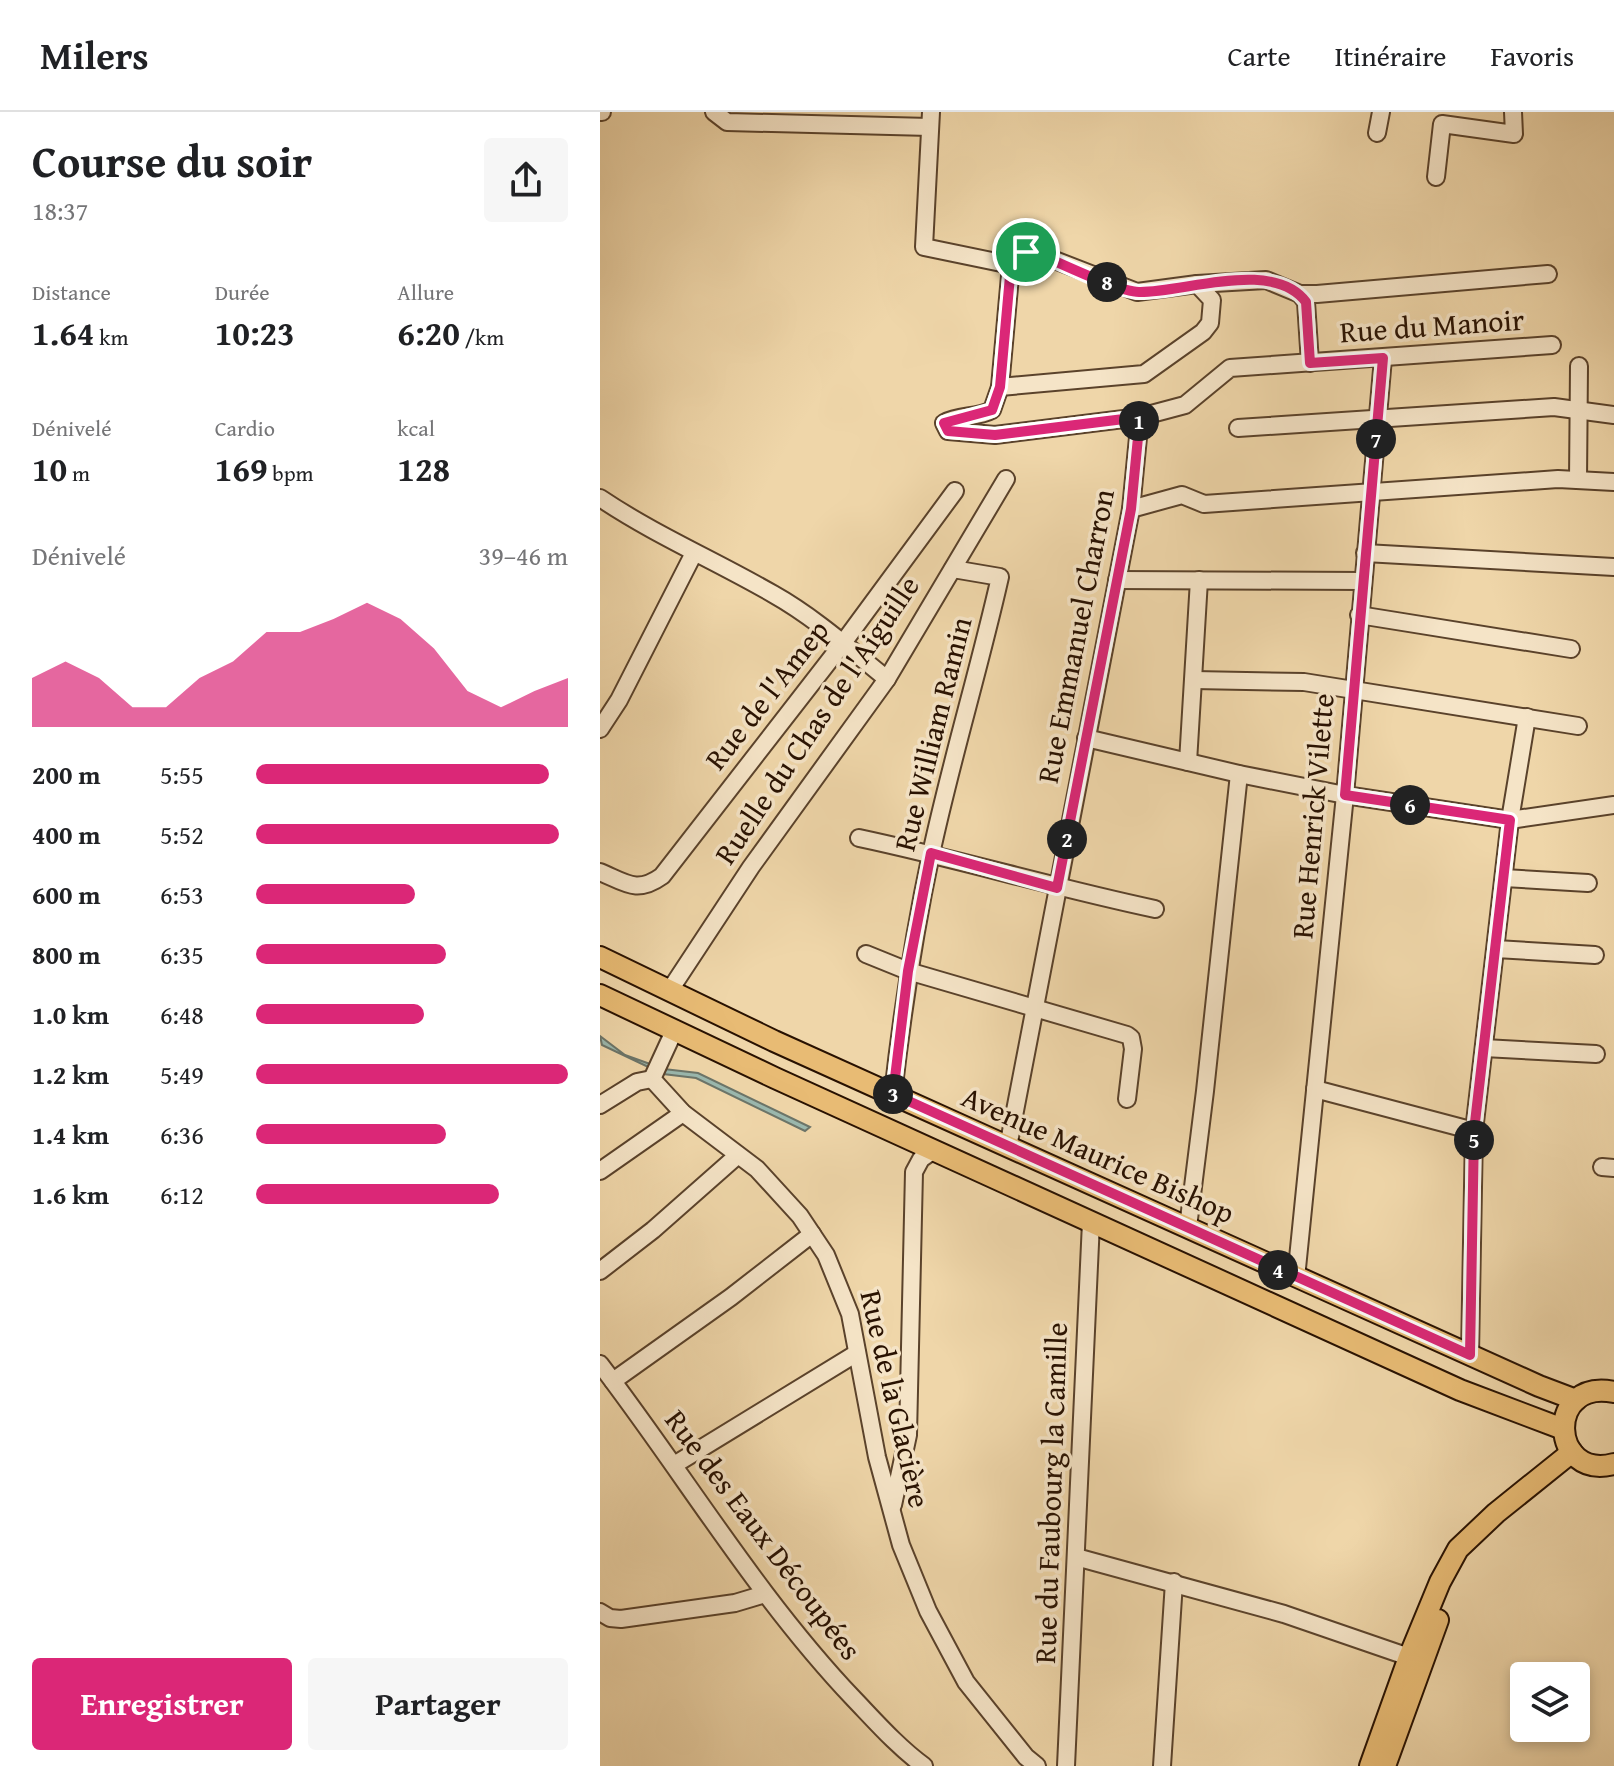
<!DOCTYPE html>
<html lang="fr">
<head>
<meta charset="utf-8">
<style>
  body { margin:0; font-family:"Gentium Book Plus",serif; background:#f6f6f6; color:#202124; height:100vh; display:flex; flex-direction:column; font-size:30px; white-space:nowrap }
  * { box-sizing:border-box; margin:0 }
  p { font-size:26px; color:#757577 }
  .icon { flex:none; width:44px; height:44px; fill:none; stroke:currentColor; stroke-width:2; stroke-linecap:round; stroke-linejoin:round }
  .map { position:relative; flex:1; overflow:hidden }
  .details { display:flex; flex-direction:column; background:#fff; width:600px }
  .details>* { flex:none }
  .tools { position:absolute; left:910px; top:1550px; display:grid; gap:16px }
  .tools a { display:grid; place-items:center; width:80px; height:80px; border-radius:8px; background:#fff; box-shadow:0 4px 12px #0003; font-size:40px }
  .pin { position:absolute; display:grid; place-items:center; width:68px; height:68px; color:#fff; margin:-34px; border:4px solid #fff; border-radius:50%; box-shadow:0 2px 8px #0007 }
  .km { position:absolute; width:40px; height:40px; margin:-20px; border-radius:50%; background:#222; color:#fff; font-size:22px; line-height:40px; text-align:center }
  .round { display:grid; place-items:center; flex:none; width:84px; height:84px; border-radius:8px; background:#f6f6f6 }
  .overview { display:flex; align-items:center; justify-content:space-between; height:136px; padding:0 32px }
  h1 { font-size:44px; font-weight:700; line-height:60px }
  .metrics { display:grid; grid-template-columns:repeat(3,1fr); gap:12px; height:136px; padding:8px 32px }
  .metrics div { display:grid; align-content:center }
  .metrics b { font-size:34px; font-weight:700 }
  .metrics small { font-size:22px; font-weight:400 }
  .metrics p { font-size:22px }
  .chart { height:224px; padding:16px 32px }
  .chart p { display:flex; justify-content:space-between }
  .chart svg { width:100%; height:144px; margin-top:8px; fill:#db2777; opacity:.7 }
  .button { display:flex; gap:16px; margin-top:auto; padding:16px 32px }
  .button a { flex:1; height:92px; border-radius:8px; background:#db2777; color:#fff; font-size:32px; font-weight:700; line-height:92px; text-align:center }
  .button a+a { background:#f6f6f6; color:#202124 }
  ul { padding:0 32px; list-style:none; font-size:26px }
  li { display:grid; grid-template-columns:128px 96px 1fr; align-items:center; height:60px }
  li i { height:20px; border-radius:10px; background:#db2777 }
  header { display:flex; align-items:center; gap:48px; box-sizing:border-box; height:112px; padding:0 40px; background:#fff; border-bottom:2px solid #e0e0e0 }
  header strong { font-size:38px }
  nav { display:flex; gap:44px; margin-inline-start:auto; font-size:28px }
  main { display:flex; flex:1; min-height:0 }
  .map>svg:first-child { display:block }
</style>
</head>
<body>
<header>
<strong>Milers</strong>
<nav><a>Carte</a><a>Itinéraire</a><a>Favoris</a></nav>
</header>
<main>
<section class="details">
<div class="overview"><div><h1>Course du soir</h1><p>18:37</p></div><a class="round"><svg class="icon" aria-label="share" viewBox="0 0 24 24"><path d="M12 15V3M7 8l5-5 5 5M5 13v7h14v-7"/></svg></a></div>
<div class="metrics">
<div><p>Distance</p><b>1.64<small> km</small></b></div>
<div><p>Durée</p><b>10:23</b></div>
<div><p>Allure</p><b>6:20<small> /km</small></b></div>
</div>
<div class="metrics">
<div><p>Dénivelé</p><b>10<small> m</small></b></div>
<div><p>Cardio</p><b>169<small> bpm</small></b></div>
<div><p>kcal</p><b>128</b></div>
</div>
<div class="chart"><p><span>Dénivelé</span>39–46 m</p>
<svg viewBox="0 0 160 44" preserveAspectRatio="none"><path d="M0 44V29L10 24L20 29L30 38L40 38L50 29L60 24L70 15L80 15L90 11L100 6L110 11L120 20L130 33L140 38L150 33L160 29V44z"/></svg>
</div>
<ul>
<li><b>200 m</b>5:55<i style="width:94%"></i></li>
<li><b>400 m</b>5:52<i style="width:97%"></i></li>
<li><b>600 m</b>6:53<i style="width:51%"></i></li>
<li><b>800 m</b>6:35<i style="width:61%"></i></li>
<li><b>1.0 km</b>6:48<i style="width:54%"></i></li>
<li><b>1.2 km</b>5:49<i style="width:100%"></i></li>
<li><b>1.4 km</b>6:36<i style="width:61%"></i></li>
<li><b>1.6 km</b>6:12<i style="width:78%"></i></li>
</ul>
<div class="button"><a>Enregistrer</a><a>Partager</a></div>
</section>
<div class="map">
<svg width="1014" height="1654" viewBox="0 0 1014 1654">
  <rect width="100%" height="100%" fill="#efd6a9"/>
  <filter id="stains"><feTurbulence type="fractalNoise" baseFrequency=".0025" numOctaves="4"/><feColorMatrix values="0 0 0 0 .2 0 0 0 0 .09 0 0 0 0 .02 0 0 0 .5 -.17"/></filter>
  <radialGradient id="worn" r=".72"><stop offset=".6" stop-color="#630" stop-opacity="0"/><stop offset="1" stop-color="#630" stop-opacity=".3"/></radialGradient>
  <polygon fill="#9ab8ae" stroke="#6c7569" stroke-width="2" points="0,924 25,943 64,957 98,961 210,1015 205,1019 96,966 63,962 2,933"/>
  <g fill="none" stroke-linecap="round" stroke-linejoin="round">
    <g stroke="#5a422b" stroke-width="20">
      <g id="minor">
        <polyline points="0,0 2,0"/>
        <polyline points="114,0 127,10 330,15"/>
        <polyline points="331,0 324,135 411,153"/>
        <polyline points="777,21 781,0"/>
        <polyline points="836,65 842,12 914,22 913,0"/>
        <polygon points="426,140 434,140 537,180 597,172 612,188 610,211 603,220 544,262 400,275 411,153 417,143"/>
        <polyline points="597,172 666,168 700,182 717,182 948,162"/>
        <polyline points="700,182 706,190 710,251"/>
        <path d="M400 275 392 298C377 306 359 303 344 311L348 319 395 323 540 305 585 293 630 256 952 233"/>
        <polyline points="638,316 954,295 1014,303"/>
        <polyline points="978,368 979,254"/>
        <path d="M0 386C55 423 116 449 173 482 214 505 251 538 287 567"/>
        <polyline points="531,397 582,383 604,392 958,367 1014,370"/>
        <polyline points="765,441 1014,455"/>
        <polyline points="517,468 763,469"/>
        <polyline points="759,503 971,537"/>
        <polyline points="594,568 704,570 978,614"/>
        <polyline points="0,617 19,588 94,441"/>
        <polyline points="486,626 639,662 745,683 910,708 1014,693"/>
        <polyline points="588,650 599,468"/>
        <path d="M259 726C358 747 456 776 555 797"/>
        <path d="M0 760C26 771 37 782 62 764L243 531 355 379"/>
        <polyline points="904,766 988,771"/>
        <polyline points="896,837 995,843"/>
        <polyline points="266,842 308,859 527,923 531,926 533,937 527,987"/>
        <polyline points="70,878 151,755 287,567 406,367"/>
        <polyline points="75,917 52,967 83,1001 157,1057 200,1104 226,1143 250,1202 277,1345 301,1433 328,1499 366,1570 426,1645 437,1654"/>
        <polyline points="884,936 996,942"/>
        <polyline points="715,977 874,1019"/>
        <path d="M293 982C302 902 314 822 331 742 351 649 379 558 400 465L353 457"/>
        <polyline points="0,993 37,970 52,967"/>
        <polyline points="408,1035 531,397 540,305"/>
        <polyline points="1002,1055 1014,1056"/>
        <polyline points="0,1059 83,1001"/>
        <polyline points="588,1115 605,979 639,662"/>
        <polyline points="0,1159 53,1118 138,1043"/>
        <polyline points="696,1166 745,683 783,246"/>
        <polyline points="870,1243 874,1019 910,708 927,605"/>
        <path d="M0 1252C85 1363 157 1485 254 1587 276 1610 298 1635 324 1654"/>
        <polyline points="13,1269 131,1185 212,1122"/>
        <polyline points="74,1353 257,1241"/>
        <polyline points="293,1393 308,1323 314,1060 321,1047 334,1038"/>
        <polyline points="476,1445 684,1502 809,1545"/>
        <polyline points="0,1500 10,1506 21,1507 135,1491 165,1482"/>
        <polyline points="466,1654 491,1110"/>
        <polyline points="562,1654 574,1470"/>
      </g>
    </g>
    <g stroke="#281101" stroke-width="24">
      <g id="major">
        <polyline points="0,845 174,929 939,1274 976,1288"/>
        <polyline points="0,883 175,966 860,1278 963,1317"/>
        <path d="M1014 1280C945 1266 950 1369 1014 1352"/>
        <polyline points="770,1654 809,1545 840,1470 858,1437 896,1401 972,1340"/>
        <polyline points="785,1654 838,1508"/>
      </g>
    </g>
    <use href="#minor" stroke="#f5e4c7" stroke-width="16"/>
    <use href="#major" stroke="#e8bb74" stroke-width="20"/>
  </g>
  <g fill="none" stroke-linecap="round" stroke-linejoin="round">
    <g stroke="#fff" stroke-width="16">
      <path id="route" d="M426 140H434C456 149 519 180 539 180 584 181 673 146 706 190L710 251 783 246 745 683 910 708 874 1019 870 1243 293 982 308 859 331 741 457 776 531 397 540 305 395 323 348 319 344 311 392 298 400 275 411 153 417 143Z"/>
    </g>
    <use href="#route" stroke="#db2777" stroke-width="10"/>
  </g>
  <g text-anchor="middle" stroke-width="7" stroke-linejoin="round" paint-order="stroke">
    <g font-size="30" fill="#281101" stroke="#f5e4c7">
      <text transform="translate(832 214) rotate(-4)" y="10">Rue du Manoir</text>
      <text transform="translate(476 524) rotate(-79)" y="10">Rue Emmanuel Charron</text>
      <text transform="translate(167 583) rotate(-52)" y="10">Rue de l'Amep</text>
      <text transform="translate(217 608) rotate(-56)" y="10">Ruelle du Chas de l'Aiguille</text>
      <text transform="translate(333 622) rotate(-76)" y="10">Rue William Ramin</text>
      <text transform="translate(713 704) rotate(-85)" y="10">Rue Henrick Vilette</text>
      <text transform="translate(498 1043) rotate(24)" y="10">Avenue Maurice Bishop</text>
      <text transform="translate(295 1287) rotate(77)" y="10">Rue de la Glacière</text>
      <text transform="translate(451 1381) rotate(-88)" y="10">Rue du Faubourg la Camille</text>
      <text transform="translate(163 1423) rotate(53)" y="10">Rue des Eaux Découpées</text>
    </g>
  </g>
  <rect width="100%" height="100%" filter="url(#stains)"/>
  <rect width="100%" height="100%" fill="url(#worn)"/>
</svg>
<div class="tools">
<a><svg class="icon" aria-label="layers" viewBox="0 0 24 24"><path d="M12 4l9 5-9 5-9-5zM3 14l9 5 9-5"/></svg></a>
</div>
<div class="pin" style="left:426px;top:140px;background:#1e9e55"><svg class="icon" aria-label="arrive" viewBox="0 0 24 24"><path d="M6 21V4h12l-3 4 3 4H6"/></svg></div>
<b class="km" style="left:539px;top:309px">1</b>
<b class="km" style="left:467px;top:727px">2</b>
<b class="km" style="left:293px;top:982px">3</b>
<b class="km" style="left:678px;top:1158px">4</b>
<b class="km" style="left:874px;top:1028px">5</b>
<b class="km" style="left:810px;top:693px">6</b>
<b class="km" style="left:776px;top:327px">7</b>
<b class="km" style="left:507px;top:170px">8</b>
</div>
</main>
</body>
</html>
